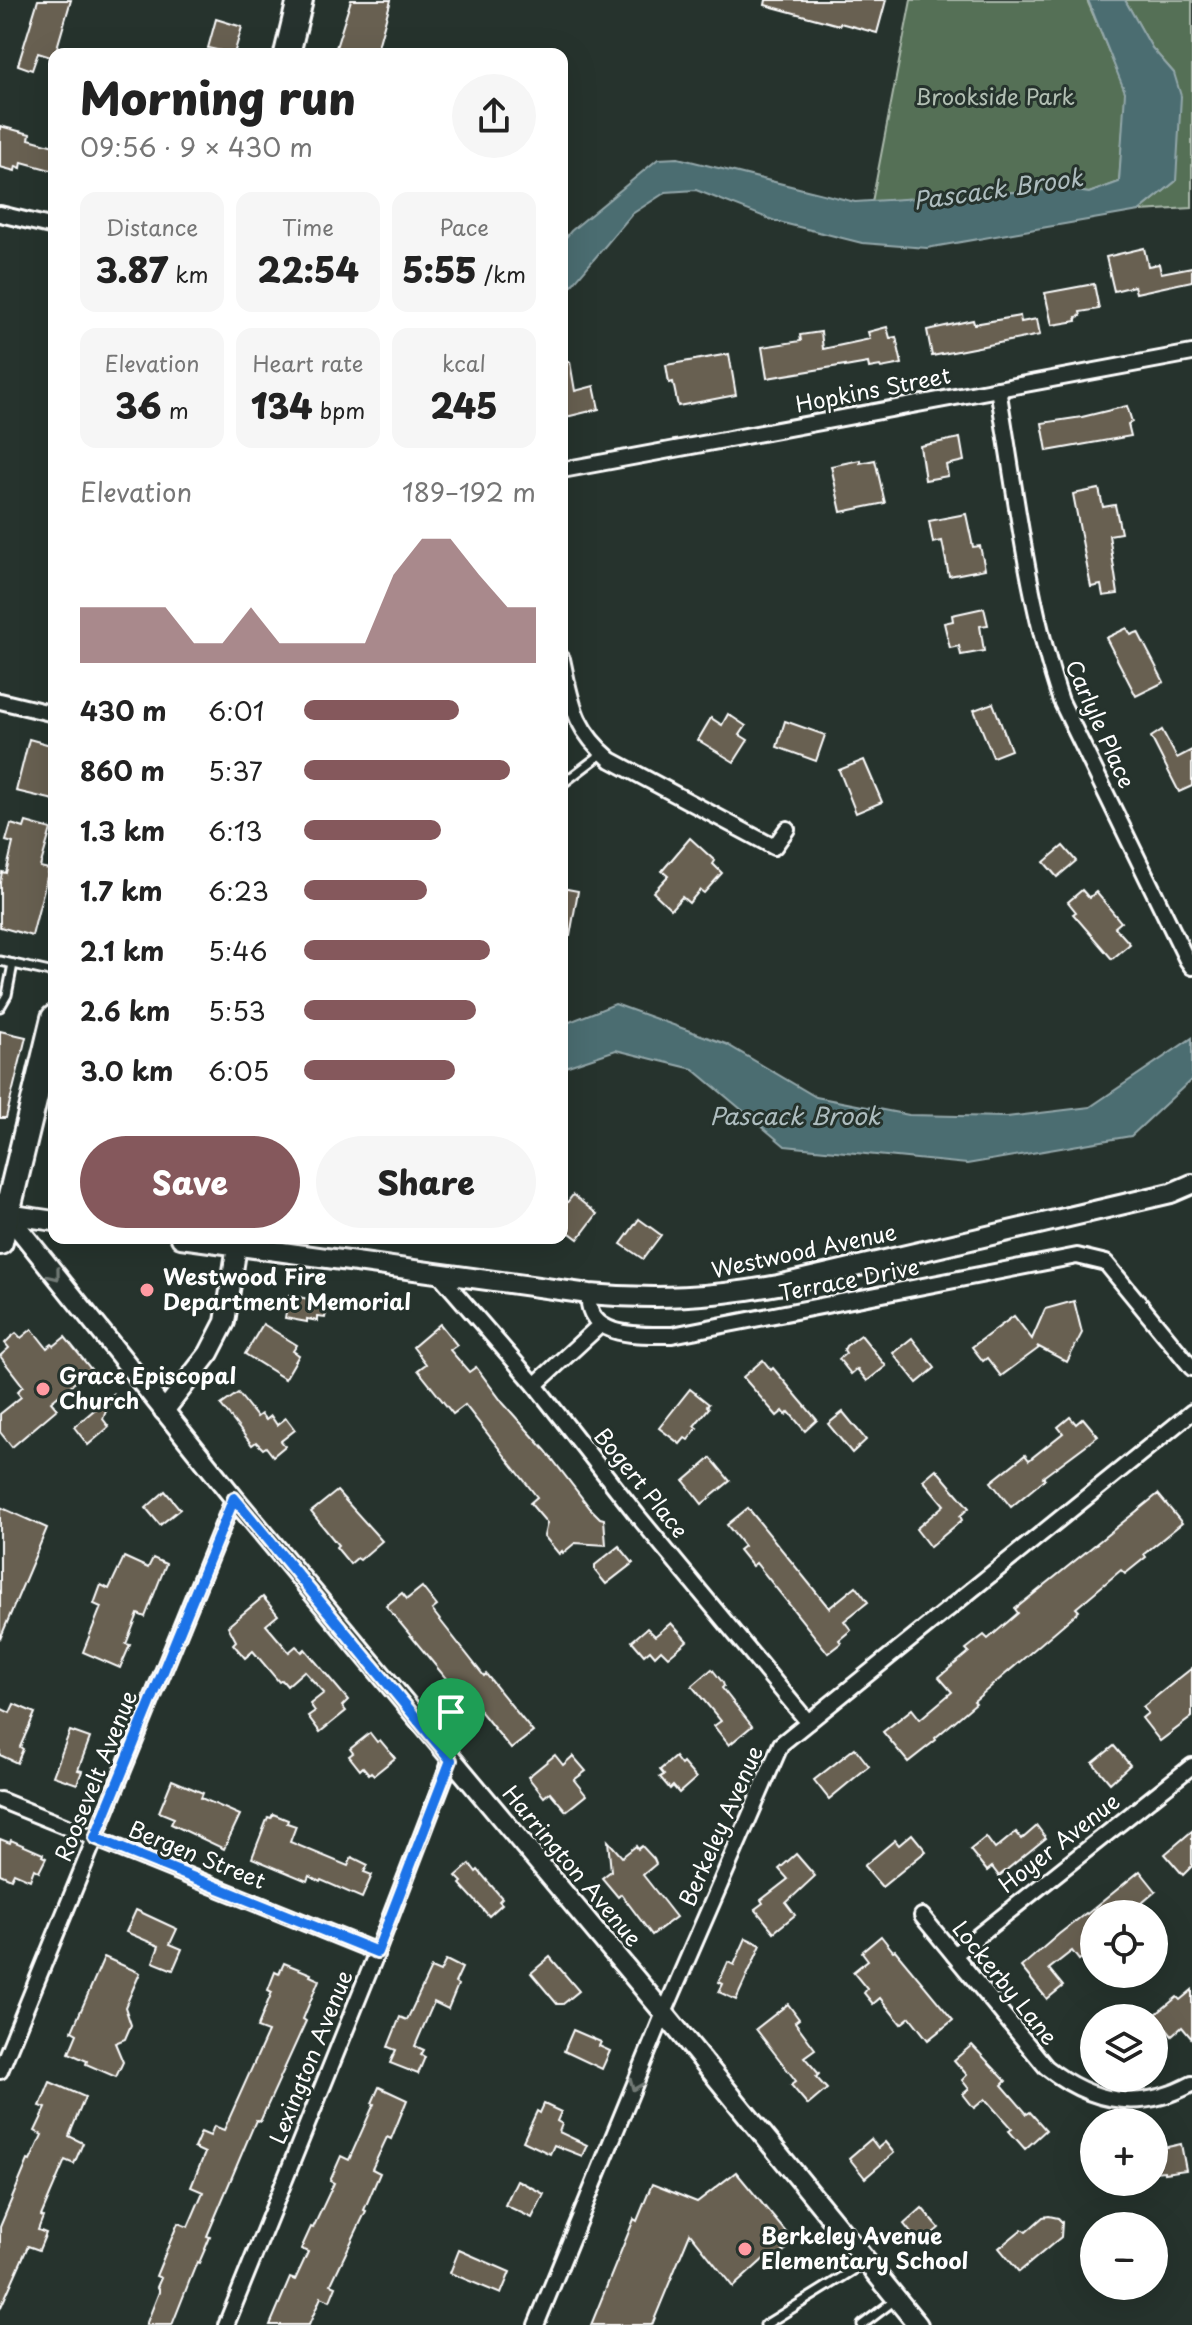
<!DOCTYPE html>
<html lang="en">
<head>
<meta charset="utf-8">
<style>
  body { margin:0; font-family:"Playpen Sans",sans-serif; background:#f6f6f6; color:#222; height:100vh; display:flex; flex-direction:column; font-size:30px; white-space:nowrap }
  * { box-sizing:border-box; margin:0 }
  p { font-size:26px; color:#767676 }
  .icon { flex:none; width:44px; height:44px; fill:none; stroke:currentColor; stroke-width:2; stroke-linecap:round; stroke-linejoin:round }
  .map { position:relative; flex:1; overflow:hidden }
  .side { position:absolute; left:48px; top:48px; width:520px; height:1196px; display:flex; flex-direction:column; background:#fff; border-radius:16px; box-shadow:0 8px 32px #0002 }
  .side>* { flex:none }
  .tools { position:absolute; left:1080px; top:1900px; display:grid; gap:16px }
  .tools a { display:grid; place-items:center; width:88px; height:88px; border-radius:50%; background:#fff; box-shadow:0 8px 32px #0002; font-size:40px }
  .pin { position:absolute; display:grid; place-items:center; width:68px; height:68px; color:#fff; margin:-82px -34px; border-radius:50% 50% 50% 0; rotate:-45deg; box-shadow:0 0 8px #0007 }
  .pin .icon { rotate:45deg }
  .round { display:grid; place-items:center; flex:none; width:84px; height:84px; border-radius:42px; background:#f6f6f6 }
  .summary { display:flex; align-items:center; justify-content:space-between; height:136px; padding:0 32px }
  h1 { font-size:44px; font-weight:800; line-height:60px }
  .metrics { display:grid; grid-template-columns:repeat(3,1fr); gap:12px; height:136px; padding:8px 32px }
  .metrics div { display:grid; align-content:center; border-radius:16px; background:#f6f6f6; text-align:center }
  .metrics b { font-size:34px; font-weight:800 }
  .metrics small { font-size:22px; font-weight:400 }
  .metrics p { font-size:22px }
  .chart { height:224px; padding:16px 32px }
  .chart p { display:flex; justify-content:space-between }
  .chart svg { width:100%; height:144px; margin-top:8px; fill:#85585c; opacity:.7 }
  .primary-button { display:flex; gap:16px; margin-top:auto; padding:16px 32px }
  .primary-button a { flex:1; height:92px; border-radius:48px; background:#85585c; color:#fff; font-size:32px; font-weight:800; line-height:92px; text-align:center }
  .primary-button a+a { background:#f6f6f6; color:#222 }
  ul { padding:0 32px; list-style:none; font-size:26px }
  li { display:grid; grid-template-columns:128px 96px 1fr; align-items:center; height:60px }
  li i { height:20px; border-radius:10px; background:#85585c }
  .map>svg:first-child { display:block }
</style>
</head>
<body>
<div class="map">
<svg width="1192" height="2325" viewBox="0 0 1192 2325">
  <rect width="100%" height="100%" fill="#26332d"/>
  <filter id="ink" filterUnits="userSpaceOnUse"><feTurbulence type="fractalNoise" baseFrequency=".0125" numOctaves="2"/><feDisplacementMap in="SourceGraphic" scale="16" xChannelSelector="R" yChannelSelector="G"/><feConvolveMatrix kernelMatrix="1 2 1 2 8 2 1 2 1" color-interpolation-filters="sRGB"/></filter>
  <g filter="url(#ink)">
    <g fill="#547057" stroke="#aab8ab" stroke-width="2">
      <polygon points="911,0 1087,0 1126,92 1119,182 1089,193 1061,189 872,202"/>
      <polygon points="1125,0 1192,0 1192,208 1139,211 1176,181 1174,73 1152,48"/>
    </g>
    <g fill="#4b6d71" stroke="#93a7aa" stroke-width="2">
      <polygon points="1088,0 1125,0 1152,48 1174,73 1181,96 1176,181 1139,211 927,248 862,243 775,221 696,190 666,192 632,214 562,297 562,242 571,231 658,159 678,158 855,202 1062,189 1089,193 1119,182 1125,92"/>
      <polygon points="615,1004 726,1044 816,1097 909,1115 1007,1117 1090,1107 1192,1038 1192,1079 1131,1136 967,1164 785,1146 693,1069 616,1050 562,1068 562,1025"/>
    </g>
    <g fill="#686051" stroke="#fff" stroke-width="2">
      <polygon points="38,0 71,0 54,58 38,53 32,70 18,65"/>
      <polygon points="351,0 391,0 376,54 334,54"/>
      <polygon points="766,0 886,0 877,33 840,23 839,25 765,5"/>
      <polygon points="216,19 242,27 234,54 208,48"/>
      <polygon points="0,126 30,134 29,139 54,146 54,171 22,162 21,168 16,166 15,171 0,167"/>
      <polygon points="1144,248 1148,266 1159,264 1161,273 1192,267 1192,281 1136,293 1134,286 1114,291 1106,257"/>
      <polygon points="1094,284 1099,309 1080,312 1081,316 1076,317 1077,321 1052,325 1045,293"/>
      <polygon points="1020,316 1021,322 1037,319 1040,335 932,356 927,330 973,320 974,324"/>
      <polygon points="887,327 890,338 896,337 902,364 881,368 880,366 869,368 868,363 845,367 845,365 767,378 762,347 801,341 800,335 821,332 823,349 870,339 868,332"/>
      <polygon points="729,354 736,395 678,406 673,382 669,383 666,365"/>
      <polygon points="562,362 570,362 575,391 594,386 599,409 562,418"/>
      <polygon points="1127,406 1132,422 1128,424 1131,436 1047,451 1042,423 1082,417"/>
      <polygon points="960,438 964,461 946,465 948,476 925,480 920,446"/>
      <polygon points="860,460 860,463 875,460 885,503 841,512 831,466"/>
      <polygon points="1099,489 1103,507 1115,505 1121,533 1109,535 1118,594 1103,596 1101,585 1091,587 1073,494"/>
      <polygon points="966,514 973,547 980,546 985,569 949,576 942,541 933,543 929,521"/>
      <polygon points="984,608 988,625 980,626 984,651 961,655 959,646 950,648 944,623 953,621 952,615"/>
      <polygon points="1127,628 1131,635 1138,632 1164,682 1136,696 1106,638"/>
      <polygon points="993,703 1011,750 993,757 974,710"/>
      <polygon points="728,714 746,726 740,735 748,740 734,762 698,740 711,718 722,725"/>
      <polygon points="785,721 825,735 816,761 777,747"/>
      <polygon points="1162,730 1177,758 1192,750 1192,786 1179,792 1151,737"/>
      <polygon points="29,739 54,746 54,800 16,791"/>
      <polygon points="864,760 882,802 856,813 839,770"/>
      <polygon points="26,822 51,829 40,867 49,869 32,936 0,927 0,882 2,872 6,873 13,843 6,841 11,824 24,828"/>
      <polygon points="690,838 715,861 713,864 722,873 704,893 700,890 689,903 682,897 671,909 653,892 668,876 662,871"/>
      <polygon points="1063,846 1076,861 1057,877 1044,862"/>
      <polygon points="562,888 578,891 570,936 562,936"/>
      <polygon points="1082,890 1089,898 1096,892 1121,922 1115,927 1130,944 1112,959 1073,914 1076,912 1068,902"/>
      <polygon points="0,1031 26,1037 6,1118 0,1118"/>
      <polygon points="573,1195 597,1214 578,1239 562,1227 562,1209"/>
      <polygon points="639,1219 661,1235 643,1259 621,1244"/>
      <polygon points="289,1295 328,1303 325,1318 318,1317 318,1321 307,1319 307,1322 285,1318"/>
      <polygon points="1074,1301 1082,1333 1067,1362 1037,1346 1039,1348 1001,1376 987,1358 983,1361 972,1347 1014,1316 1032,1339 1045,1309"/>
      <polygon points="263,1324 297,1345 293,1351 299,1355 285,1379 245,1354"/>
      <polygon points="440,1324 457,1345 450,1350 469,1372 476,1367 503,1403 546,1451 590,1508 600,1518 604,1519 606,1545 575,1543 563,1553 562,1551 559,1554 544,1536 547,1523 530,1503 537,1497 465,1405 453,1414 418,1370 426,1364 413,1347"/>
      <polygon points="32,1329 47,1348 52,1344 54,1346 65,1337 91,1369 51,1402 57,1409 12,1447 0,1432 0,1414 21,1397 17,1392 23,1386 0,1356 9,1348 5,1343 10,1338 16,1333 21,1338"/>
      <polygon points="861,1335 886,1366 867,1381 857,1369 851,1374 839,1359 846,1353 844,1350 846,1346"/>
      <polygon points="912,1338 935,1368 917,1383 893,1353"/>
      <polygon points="763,1360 771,1370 773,1368 817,1420 805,1431 789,1412 786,1415 783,1411 777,1416 743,1377"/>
      <polygon points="690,1389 709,1404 707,1406 709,1408 694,1426 697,1428 688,1440 685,1438 680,1444 659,1428"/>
      <polygon points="238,1393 257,1417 261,1414 266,1420 271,1416 277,1425 286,1418 295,1430 281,1441 285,1446 273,1456 266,1447 263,1449 256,1442 252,1445 221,1405"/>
      <polygon points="112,1395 103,1419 109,1427 88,1445 74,1427"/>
      <polygon points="843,1412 866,1440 852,1453 828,1424"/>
      <polygon points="1070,1417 1076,1424 1083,1418 1098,1436 1043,1477 1045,1479 1011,1507 991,1482 1025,1455 1029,1460 1063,1433 1058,1427"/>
      <polygon points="711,1458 730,1481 702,1504 684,1481"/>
      <polygon points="936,1469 969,1508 960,1516 962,1520 930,1547 916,1529 944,1505 923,1480"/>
      <polygon points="165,1491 180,1509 160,1525 146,1508"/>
      <polygon points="337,1491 382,1541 360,1560 357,1558 350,1564 336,1547 338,1545 311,1512"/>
      <polygon points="1158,1494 1182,1523 1144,1554 1146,1557 1125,1574 1121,1570 1076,1608 1079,1611 974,1701 976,1703 935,1738 936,1740 908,1762 883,1732 912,1709 920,1719 952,1692 939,1677 969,1652 966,1649 984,1635 988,1639 1018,1613 1015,1609"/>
      <polygon points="0,1507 47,1528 0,1639"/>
      <polygon points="748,1508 829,1608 856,1586 868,1602 844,1621 851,1630 839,1640 841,1643 828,1653 756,1563 752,1566 739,1550 744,1546 727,1525"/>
      <polygon points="619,1546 633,1563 606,1584 595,1571 595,1565"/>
      <polygon points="124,1557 148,1568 153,1558 166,1564 145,1617 138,1614 126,1644 130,1645 120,1668 83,1652 101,1607 94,1604 101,1585 109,1589"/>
      <polygon points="422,1587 437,1606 432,1610 484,1676 486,1674 533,1732 511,1749 477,1707 473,1711 386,1606 402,1593 407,1599"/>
      <polygon points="263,1597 278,1615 266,1625 289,1652 296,1646 302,1652 305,1649 348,1700 342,1706 346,1711 320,1732 308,1716 315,1711 310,1704 324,1693 304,1671 287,1686 282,1680 279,1682 253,1651 245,1658 233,1644 236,1641 228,1626"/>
      <polygon points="671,1623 687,1641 668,1657 661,1650 655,1656 650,1650 644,1655 632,1641 647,1628 655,1636"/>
      <polygon points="1192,1668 1192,1717 1160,1741 1142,1718 1148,1713 1143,1707"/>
      <polygon points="712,1669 723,1683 724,1686 722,1688 752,1726 729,1745 714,1726 721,1721 692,1686"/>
      <polygon points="14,1704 35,1713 20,1747 23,1749 17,1763 0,1755 0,1708 10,1713"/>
      <polygon points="70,1731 90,1738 78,1770 82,1771 77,1784 53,1776"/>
      <polygon points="370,1733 377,1742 380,1740 395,1758 374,1775 371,1772 369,1774 363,1767 360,1770 349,1756 353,1753 350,1749"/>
      <polygon points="1114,1746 1130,1765 1110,1783 1093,1763"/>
      <polygon points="855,1748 869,1766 829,1799 814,1780"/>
      <polygon points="555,1755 563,1765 573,1756 586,1771 574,1780 586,1795 566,1811 550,1792 544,1797 528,1777"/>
      <polygon points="675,1757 681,1765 683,1763 696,1778 679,1793 673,1786 670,1789 660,1777 664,1775 660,1770"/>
      <polygon points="172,1780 203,1793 201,1798 240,1815 224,1849 171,1824 174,1818 159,1812"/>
      <polygon points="273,1814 288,1820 287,1823 296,1826 290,1842 348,1866 352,1857 368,1865 364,1872 372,1875 362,1898 321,1880 320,1882 309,1876 307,1881 252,1858 268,1817 271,1818"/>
      <polygon points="1037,1826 1046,1838 999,1876 992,1867 987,1871 970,1850 986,1837 995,1849 1016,1832 1022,1839"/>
      <polygon points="1192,1831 1192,1866 1183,1875 1165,1854"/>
      <polygon points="912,1834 926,1851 882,1887 864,1866 895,1840 899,1845"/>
      <polygon points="0,1839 10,1843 11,1840 43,1854 42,1856 46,1858 39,1872 34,1869 30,1880 14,1873 11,1879 0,1874"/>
      <polygon points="608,1841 622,1857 636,1846 638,1849 642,1846 654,1859 656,1864 643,1875 676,1917 652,1935 621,1894 618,1897 602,1878 611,1871"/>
      <polygon points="796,1854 815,1876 786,1903 795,1915 774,1932 755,1909 763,1903 761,1900 788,1879 779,1869"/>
      <polygon points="470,1864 476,1872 478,1870 502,1898 499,1901 502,1904 489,1916 460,1884 462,1882 456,1876"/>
      <polygon points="1140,1871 1156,1891 1129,1914 1094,1914 1094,1949 1079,1960 1072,1951 1049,1969 1063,1986 1047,1999 1021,1967 1059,1934 1086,1913 1087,1914"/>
      <polygon points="136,1910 177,1929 170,1944 182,1949 173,1970 153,1962 159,1946 126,1932"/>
      <polygon points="881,1936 893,1951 895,1950 953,2020 928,2040 910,2017 901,2024 880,1998 873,2004 864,1993 867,1989 853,1972 868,1960 862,1952"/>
      <polygon points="746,1938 761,1945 736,2000 719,1992 723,1984 719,1982 728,1962 734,1965"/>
      <polygon points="104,1957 140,1973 125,2007 131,2025 125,2039 115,2043 123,2062 116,2077 86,2064 87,2061 69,2053 77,2034 72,2031"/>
      <polygon points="550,1957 579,1991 563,2004 557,2004 531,1973"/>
      <polygon points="446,1960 462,1968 455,1983 458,1985 448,2009 434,2002 415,2046 424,2050 421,2055 425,2057 418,2074 390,2063 396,2050 388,2047 400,2017 407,2020 431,1968 440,1972"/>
      <polygon points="284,1963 311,1974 310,1976 319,1980 303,2019 306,2021 260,2122 256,2120 207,2236 210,2237 205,2249 199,2263 197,2262 172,2325 146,2325 159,2292 159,2288 157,2287 161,2278 156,2276 170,2242 178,2223 188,2227 203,2192 191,2187 205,2153 194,2148 201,2132 210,2136 214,2126 224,2130 268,2032 257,2028 272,1992 268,1990 275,1972 279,1974"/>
      <polygon points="1192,1990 1192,2039 1182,2027 1172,2036 1155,2015 1177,1997 1180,2000"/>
      <polygon points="788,2004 799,2019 795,2022 815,2049 804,2057 819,2074 816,2077 827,2089 808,2105 791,2085 796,2081 756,2029"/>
      <polygon points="573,2030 601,2042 599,2046 610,2051 602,2069 564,2051"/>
      <polygon points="972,2045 1006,2081 1002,2085 1027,2114 1030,2112 1046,2130 1025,2149 1009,2131 1012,2129 985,2099 974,2108 963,2094 969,2089 962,2080 967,2075 954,2060"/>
      <polygon points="50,2082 85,2097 69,2136 83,2143 74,2164 65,2160 41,2216 43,2217 38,2230 46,2233 39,2250 28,2246 0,2309 0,2227 28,2160 30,2161 42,2135 35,2131 46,2108 40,2106"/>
      <polygon points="379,2087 407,2100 391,2139 387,2137 372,2169 380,2173 364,2210 366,2211 331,2284 336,2286 330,2301 321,2297 309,2325 270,2325 290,2278 295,2280 308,2252 301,2249 311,2227 313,2228 334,2183 330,2181 341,2156 349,2160 374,2104 372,2103"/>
      <polygon points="544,2104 561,2112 557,2121 562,2124 559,2132 587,2145 582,2156 554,2145 550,2154 523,2141 537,2111 540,2113"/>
      <polygon points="871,2139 878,2148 885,2142 894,2153 865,2178 849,2158"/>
      <polygon points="1181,2144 1186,2170 1164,2173 1164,2171 1154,2172 1154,2150"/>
      <polygon points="736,2172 794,2242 772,2262 767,2256 733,2287 690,2233 652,2325 591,2325 634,2219 637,2221 652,2184 697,2202"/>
      <polygon points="517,2180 544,2194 532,2218 505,2205"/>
      <polygon points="922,2208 939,2228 920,2244 904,2224"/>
      <polygon points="1049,2216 1058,2218 1062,2222 1061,2237 1019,2272 999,2248 1022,2229 1026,2232 1043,2217"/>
      <polygon points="459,2250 510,2272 501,2294 450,2273"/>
    </g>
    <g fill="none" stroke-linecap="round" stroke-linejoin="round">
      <g stroke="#fff" stroke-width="13">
        <g id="service">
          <polyline points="562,784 603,753"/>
          <polyline points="0,961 54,973"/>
          <polyline points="0,1007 7,995 13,964"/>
          <polyline points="765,2325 865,2263"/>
          <polyline points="862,2325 895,2300"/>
        </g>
      </g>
      <g stroke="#fff" stroke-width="20">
        <g id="minor">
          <polyline points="0,214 54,227"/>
          <path d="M998 389C1016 493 1027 601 1061 701L1187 960 1192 967"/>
          <polyline points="562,470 1192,353"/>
          <path d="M562 659C572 704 573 728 611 760L774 847 787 829"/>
          <polyline points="0,701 54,714"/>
          <polyline points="438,1273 535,1385 637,1515 808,1722"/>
          <path d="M589 1294C585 1339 640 1335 672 1335L1077 1256 1106 1263 1192 1368"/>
          <polyline points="535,1385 600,1325"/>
          <polyline points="0,1800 377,1952"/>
          <path d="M922 1916 1046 2067C1092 2103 1140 2112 1192 2084"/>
          <polyline points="954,1955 1192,1766"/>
          <polyline points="0,2071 234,1498"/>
          <polyline points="226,2325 377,1952 451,1760"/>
          <polyline points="536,2325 664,2013 781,1744 1192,1412"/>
        </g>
      </g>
      <g stroke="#fff" stroke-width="24">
        <g id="tertiary">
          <polyline points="7,1214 234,1498 664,2013 918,2325"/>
          <polyline points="7,1214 54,1221"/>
          <path d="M181 1238 589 1294C655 1300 713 1297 778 1285L1171 1193 1192 1184"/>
          <polyline points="164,1411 209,1353 225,1322 237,1246"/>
        </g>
      </g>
      <g stroke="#fff" stroke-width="30">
        <g id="primary">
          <polyline points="287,54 300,0"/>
          <polyline points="0,1242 54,1018"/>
        </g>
      </g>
      <use href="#service" stroke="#26332d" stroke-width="7"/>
      <use href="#minor" stroke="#26332d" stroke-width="14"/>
      <use href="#tertiary" stroke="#26332d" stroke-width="18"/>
      <use href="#primary" stroke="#26332d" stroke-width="24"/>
    </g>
    <defs><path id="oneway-chevron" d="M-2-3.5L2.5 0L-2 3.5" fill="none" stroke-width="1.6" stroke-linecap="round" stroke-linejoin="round" transform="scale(2)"/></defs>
    <g stroke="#727a76">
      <use href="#oneway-chevron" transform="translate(55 1275) rotate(51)"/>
      <use href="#oneway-chevron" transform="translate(635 2085) rotate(112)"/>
    </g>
  </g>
  <g fill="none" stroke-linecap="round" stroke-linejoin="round" filter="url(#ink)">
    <g stroke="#fff" stroke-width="16">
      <polygon id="route" points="234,1498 451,1760 377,1952 95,1838"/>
    </g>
    <use href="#route" stroke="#1a73e8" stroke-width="10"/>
  </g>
  <g fill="#ff9aa2" stroke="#26332d" stroke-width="3">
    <circle cx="147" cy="1290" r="8"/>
    <circle cx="43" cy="1389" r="8"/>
    <circle cx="745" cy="2249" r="8"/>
  </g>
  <g text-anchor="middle" stroke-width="6" stroke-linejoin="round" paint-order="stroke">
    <g font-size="22" fill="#b2bfb3" stroke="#26332d">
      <text x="995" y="105">Brookside Park</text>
    </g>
    <g font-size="22" fill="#fff" stroke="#26332d">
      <text transform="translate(873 390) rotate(-11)" y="8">Hopkins Street</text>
      <text transform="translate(1100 724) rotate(66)" y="8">Carlyle Place</text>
      <text transform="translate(804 1251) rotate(-12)" y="8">Westwood Avenue</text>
      <text transform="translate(849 1280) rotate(-11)" y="8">Terrace Drive</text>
      <text transform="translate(641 1483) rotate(51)" y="8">Bogert Place</text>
      <text transform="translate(96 1776) rotate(-68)" y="8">Roosevelt Avenue</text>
      <text transform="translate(721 1826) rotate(-66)" y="8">Berkeley Avenue</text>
      <text transform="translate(1059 1843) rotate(-38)" y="8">Hoyer Avenue</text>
      <text transform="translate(197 1855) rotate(22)" y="8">Bergen Street</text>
      <text transform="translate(572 1866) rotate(50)" y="8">Harrington Avenue</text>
      <text transform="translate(1005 1983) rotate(51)" y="8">Lockerby Lane</text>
      <text transform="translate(311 2057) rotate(-68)" y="8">Lexington Avenue</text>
    </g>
    <g font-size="22" font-weight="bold" fill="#fff" stroke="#26332d" text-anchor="start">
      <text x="163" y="1285">Westwood Fire<tspan x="163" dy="25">Department Memorial</tspan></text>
      <text x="59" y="1384">Grace Episcopal<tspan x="59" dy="25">Church</tspan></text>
      <text x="761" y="2244">Berkeley Avenue<tspan x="761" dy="25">Elementary School</tspan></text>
    </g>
    <g font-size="24" font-style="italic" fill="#aebdbf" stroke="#26332d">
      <text transform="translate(998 190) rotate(-8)" y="8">Pascack Brook</text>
      <text x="795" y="1125">Pascack Brook</text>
    </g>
  </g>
</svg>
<div class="tools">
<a><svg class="icon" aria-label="locate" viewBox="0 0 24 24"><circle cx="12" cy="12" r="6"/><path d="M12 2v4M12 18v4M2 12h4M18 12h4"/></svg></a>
<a><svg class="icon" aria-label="layers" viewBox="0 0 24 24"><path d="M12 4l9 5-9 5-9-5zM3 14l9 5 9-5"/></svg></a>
<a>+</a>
<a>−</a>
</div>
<div class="pin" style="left:451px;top:1760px;background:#1e9e55"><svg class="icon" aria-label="arrive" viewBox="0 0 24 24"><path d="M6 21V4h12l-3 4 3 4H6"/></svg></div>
<section class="side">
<div class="summary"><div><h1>Morning run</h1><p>09:56 · 9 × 430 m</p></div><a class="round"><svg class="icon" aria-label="share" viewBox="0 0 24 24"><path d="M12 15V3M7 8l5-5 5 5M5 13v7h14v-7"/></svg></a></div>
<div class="metrics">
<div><p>Distance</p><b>3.87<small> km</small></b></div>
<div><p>Time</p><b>22:54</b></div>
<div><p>Pace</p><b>5:55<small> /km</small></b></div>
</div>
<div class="metrics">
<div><p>Elevation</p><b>36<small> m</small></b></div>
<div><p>Heart rate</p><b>134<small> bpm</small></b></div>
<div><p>kcal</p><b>245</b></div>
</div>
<div class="chart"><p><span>Elevation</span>189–192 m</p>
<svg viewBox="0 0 160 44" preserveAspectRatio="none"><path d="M0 44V27L10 27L20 27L30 27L40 38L50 38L60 27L70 38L80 38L90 38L100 38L110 17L120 6L130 6L140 17L150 27L160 27V44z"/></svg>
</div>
<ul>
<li><b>430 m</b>6:01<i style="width:67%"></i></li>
<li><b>860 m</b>5:37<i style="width:89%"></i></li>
<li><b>1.3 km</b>6:13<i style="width:59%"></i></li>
<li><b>1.7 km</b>6:23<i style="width:53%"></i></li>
<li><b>2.1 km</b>5:46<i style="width:80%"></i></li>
<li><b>2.6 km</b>5:53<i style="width:74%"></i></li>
<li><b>3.0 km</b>6:05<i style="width:65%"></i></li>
</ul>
<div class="primary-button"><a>Save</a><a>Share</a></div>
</section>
</div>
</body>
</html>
